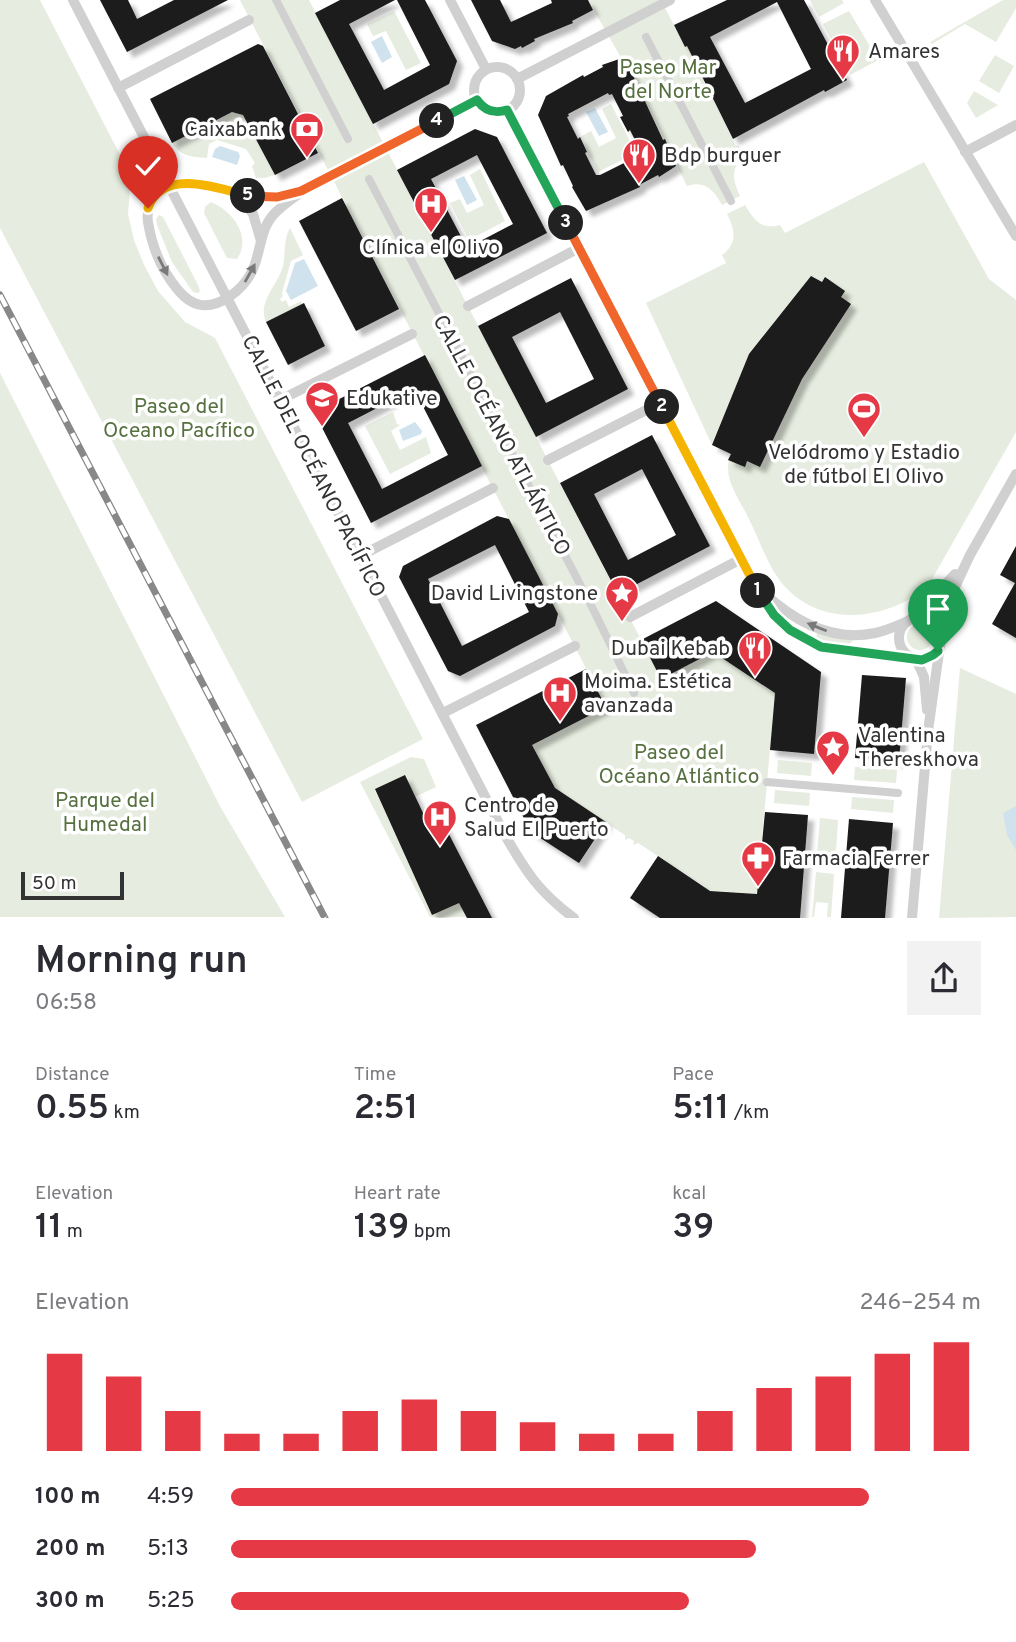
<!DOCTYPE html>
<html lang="en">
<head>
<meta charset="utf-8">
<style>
  body { margin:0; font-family:Overpass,sans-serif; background:#f2f2f3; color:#2b2b33; height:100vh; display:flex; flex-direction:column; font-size:26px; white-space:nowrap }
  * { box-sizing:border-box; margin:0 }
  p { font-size:23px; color:#7c7c81 }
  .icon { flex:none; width:38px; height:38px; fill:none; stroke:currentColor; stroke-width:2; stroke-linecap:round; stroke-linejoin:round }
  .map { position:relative; height:918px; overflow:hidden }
  .side { display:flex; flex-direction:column; background:#fff; flex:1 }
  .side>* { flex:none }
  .scale { position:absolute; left:21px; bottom:18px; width:103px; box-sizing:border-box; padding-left:7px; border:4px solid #333; border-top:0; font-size:19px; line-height:24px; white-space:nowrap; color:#333; -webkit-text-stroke:5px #fff; paint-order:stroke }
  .pin { position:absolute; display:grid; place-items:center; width:60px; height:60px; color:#fff; margin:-72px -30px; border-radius:50% 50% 50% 0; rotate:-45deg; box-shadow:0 0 7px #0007 }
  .pin .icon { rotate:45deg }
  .km { position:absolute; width:35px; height:35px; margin:-18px; border-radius:50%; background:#222; color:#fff; font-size:19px; line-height:35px; text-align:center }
  .round { display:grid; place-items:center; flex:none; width:74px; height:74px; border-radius:0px; background:#f2f2f3 }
  .summary { display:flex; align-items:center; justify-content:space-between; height:119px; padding:0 35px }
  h1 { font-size:38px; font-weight:600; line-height:52px }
  .stats { display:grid; grid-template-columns:repeat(3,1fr); gap:10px; height:119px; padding:7px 35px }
  .stats div { display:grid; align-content:center }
  .stats b { font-size:35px; font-weight:600 }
  .stats small { font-size:19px; font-weight:400 }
  .stats p { font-size:19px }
  .chart { height:196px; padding:14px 35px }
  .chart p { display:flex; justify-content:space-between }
  .chart svg { width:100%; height:126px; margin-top:7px; stroke:#e63946; stroke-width:6 }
  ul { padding:0 35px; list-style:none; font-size:23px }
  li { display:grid; grid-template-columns:112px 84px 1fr; align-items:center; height:52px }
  li i { height:18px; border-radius:9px; background:#e63946 }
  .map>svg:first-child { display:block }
</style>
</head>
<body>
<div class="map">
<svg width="1016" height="918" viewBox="0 0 1016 918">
  <defs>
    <filter id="shadow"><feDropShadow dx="6" dy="6" stdDeviation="2" flood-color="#0004"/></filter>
  </defs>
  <rect width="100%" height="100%" fill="#fff"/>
  <g fill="#e6ecdf">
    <polygon points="0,0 40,0 131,176 128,214 134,240 144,265 158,291 185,322 215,338 423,739 302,802 0,228"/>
    <polygon points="240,0 309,0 661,678 713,652 775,693 757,894 704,890 705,887 638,843 633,845 634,841 629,838 625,840 625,835 556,791 532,745 606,707"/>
    <path d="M588 0H661L685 47 687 46 736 146 738 145 744 156C730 169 733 180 740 196L722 205C714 190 705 180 687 186L629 68H627Z"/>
    <polygon points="810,0 842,0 844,3 819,17"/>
    <polygon points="1003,0 1016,0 1016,8 996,42 965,24 932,44 930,42"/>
    <polygon points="394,11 421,63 406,70 386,31 373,36 367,24"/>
    <polygon points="849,11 878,60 850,75 823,24"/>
    <polygon points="995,55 1014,66 999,93 979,81"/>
    <polygon points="974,91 998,105 976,118 967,103"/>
    <polygon points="611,104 636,153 598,172 580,137 591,131 599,147 616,138 602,109"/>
    <path d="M232 112 243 115 275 175 265 178H256L252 166 255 163 246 149 217 140 209 144 207 158C191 157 181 156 172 143Z"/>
    <path d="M924 162 989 279 1016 300V432L932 579 931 584C889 621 819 630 781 582 767 564 759 539 749 519 739 498 721 477 731 454L712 445 646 303 726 263 722 255C738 243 735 230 727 214L745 205C754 220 761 230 780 225L785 233Z"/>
    <polygon points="480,169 505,221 469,240 450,203 460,199 467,213 484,205 470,175"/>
    <path d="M211 202C233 211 252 237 237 259L227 258 204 213 205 207Z"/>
    <polygon points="159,215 163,217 198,285 200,291 198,293 193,292 172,262 157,225 156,219"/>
    <path d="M290 228 303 255 291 261 282 293 283 296 280 299 282 302 286 300 289 307 301 301 302 304 266 322C257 302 278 285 283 266 286 253 283 240 290 228Z"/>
    <polygon points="0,373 221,808 285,917 0,917"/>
    <polygon points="393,412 397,424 400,425 391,431 400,450 426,437 431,453 390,474 365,426"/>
    <circle cx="920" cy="637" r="13"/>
    <polygon points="817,632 855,638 847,647 816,638"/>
    <polygon points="960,668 1016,694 1016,917 939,918"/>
    <polygon points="411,757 424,759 436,787 415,797 375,790 432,915 448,908 437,861 467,917 430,917 360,782"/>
    <polygon points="778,760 812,763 811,776 777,773"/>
    <polygon points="855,767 897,770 896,783 854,780"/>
    <polygon points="775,790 810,793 809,806 774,803"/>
    <polygon points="852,797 894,800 893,813 851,809"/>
    <polygon points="820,818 838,820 835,867 816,865"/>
    <polygon points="816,872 834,874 831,917 827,917 828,903 816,902 814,917 812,917"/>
  </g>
  <g fill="#cfe2ee">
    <polygon points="382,36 392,57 382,63 371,42"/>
    <polygon points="595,108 608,132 599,136 586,112"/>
    <polygon points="220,146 238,152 240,156 237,165 212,157 215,149"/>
    <polygon points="464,176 477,200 467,205 455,180"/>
    <polygon points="304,259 318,286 291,300 286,291 295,263"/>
    <polygon points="415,422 422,431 421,434 403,441 399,430"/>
    <polygon points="1016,806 1016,850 1007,835 1003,813"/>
  </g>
  <g fill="#1a1a1a" fill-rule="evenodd" filter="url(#shadow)">
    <polygon points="100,0 128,0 137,19 174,0 228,0 127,52"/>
    <polygon points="340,0 395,0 349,24 384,90 430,65 397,0 425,0 457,61 449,84 373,124 315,13"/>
    <polygon points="471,0 500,0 511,22 552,3 551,0 588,0 593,10 572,21 573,23 534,39 535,41 522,48 521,46 515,49 492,41"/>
    <path d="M727 0H804L847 80 825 92 824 90 733 139 687 46 685 47 674 25ZM777 2 811 69 745 103 710 37Z"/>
    <polygon points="258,44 263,46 318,153 275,175 243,115 232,112 172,143 150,99"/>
    <path d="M622 58 627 68 629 67 663 140 665 139 676 166 659 177 658 175 639 185 640 187 586 211 572 187 573 186 563 165 561 166 538 115 546 96 583 75 584 77 603 67 602 65ZM608 93 609 95 612 94 623 116 620 117 628 132 630 130 641 152 639 153 640 155 600 175H596L585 153 587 152 580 137 578 139 567 117 569 116 568 114Z"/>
    <path d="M475 129 497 137 547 233 455 280 397 170ZM477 155 513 224 467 248 431 179Z"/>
    <polygon points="342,198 399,309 356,331 299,221"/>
    <polygon points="811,276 822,282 825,277 845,291 841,297 851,304 802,379 760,467 747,461 745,467 728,460 731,454 712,445 749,354"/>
    <path d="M571 278 628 389 536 437 478 326ZM560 312 594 379 546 403 512 337Z"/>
    <polygon points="304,303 325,346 288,365 266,322"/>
    <path d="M425 355 482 466 371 523 314 412ZM414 389 448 455 382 489 348 423Z"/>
    <path d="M652 435 710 546 618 594 560 483ZM642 469 676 535 628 560 594 494Z"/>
    <path d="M497 516 509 519 558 614 555 626 460 676 448 671 399 577 403 566ZM495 545 529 612 462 646 428 579Z"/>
    <polygon points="1016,546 1016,638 992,624 1015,583 1000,575"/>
    <polygon points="716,601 821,672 814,754 770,750 775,693 713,652 661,679 641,640"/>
    <polygon points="586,669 606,707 532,745 555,788 606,822 579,863 531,832 476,725"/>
    <polygon points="862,675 906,678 899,761 855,758"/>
    <polygon points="405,775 424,815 436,809 492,918 467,918 459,903 432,915 375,789"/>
    <polygon points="765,812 808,815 800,918 660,918 630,898 658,856 710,891 757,894"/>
    <polygon points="849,819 893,823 885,918 841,918"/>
  </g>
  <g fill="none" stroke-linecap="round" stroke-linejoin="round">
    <g stroke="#d0d0d0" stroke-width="8">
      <polyline points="276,0 348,139"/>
      <polyline points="646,37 731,201"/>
      <polyline points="369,179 595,613 634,693"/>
      <polyline points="767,782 898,793"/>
    </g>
    <g stroke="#d0d0d0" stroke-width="10">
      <path d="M73 0 506 837C527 873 539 892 574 918"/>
      <polyline points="450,0 486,69"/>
      <polyline points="875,0 1016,236"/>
      <circle cx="497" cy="90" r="23"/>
      <polyline points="517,79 670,0"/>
      <polyline points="118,88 249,20"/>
      <path d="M507 110 754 584C761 595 767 608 775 617 811 655 860 653 909 656"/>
      <polyline points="965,152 1016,125"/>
      <path d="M301 191C287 194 273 199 259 198 244 197 232 189 218 186 189 180 143 183 148 222 152 247 162 271 178 290 193 308 209 310 229 297 269 270 251 235 277 211 302 188 333 175 363 159 401 140 439 120 477 100"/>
      <polyline points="238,194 253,214 261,241"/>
      <polyline points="468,306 579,248"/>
      <polyline points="280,400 412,334"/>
      <polyline points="548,460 660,403"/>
      <polyline points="360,556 493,488"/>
      <path d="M764 593C794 621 832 642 875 633 885 631 896 626 906 622"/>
      <circle cx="920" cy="638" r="21"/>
      <polyline points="630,617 741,559"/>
      <polyline points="915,617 955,574"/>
      <polyline points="937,625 970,555 1016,474"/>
      <polyline points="916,659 924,677 927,710"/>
      <polyline points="443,713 575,646"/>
      <polyline points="912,918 928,731 940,645"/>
    </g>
    <g stroke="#888" stroke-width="7">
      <polyline id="rail" points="0,295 325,918"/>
    </g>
    <use href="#rail" stroke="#fff" stroke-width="4.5" stroke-dasharray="13" stroke-linecap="butt"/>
  </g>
  <defs><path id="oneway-solid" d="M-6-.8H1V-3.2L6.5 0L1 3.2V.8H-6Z" transform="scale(1.75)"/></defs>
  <g fill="#7a7a7a">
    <use href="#oneway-solid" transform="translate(163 266) rotate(63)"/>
    <use href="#oneway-solid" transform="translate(250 273) rotate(-61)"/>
    <use href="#oneway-solid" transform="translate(817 627) rotate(-158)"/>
  </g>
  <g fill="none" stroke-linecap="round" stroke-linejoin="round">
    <g stroke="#fff" stroke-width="14">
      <polyline id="split-1" points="758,591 774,615 790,630 821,647 922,660 933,655 938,651"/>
    </g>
    <g stroke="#fff" stroke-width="14">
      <polyline id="split-2" points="662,407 758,591"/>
    </g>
    <g stroke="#fff" stroke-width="14">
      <polyline id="split-3" points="566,223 662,407"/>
    </g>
    <g stroke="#fff" stroke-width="14">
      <path id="split-4" d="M437 121 477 100C485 111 494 114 507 110L566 223"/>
    </g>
    <g stroke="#fff" stroke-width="14">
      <polyline id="split-5" points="248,196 277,197 301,191 437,121"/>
    </g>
    <g stroke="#fff" stroke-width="14">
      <path id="split-6" d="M148 208C162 167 219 188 248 196"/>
    </g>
    <use href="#split-1" stroke="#22a559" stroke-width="9"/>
    <use href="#split-2" stroke="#f5b400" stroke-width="9"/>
    <use href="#split-3" stroke="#f0652b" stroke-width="9"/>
    <use href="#split-4" stroke="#22a559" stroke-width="9"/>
    <use href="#split-5" stroke="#f0652b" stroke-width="9"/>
    <use href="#split-6" stroke="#f5b400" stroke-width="9"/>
  </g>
  <defs>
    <g id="restaurant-pin" transform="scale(1.75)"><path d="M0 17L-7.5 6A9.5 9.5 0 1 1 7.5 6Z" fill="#e63946" stroke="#fff"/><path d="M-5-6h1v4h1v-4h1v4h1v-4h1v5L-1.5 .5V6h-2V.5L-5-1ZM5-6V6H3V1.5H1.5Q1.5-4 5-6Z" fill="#fff"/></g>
    <g id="bank-pin" transform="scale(1.75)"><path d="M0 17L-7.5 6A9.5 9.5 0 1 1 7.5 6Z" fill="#e63946" stroke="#fff"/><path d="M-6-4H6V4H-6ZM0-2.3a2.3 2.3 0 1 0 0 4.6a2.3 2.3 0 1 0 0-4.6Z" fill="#fff"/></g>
    <g id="hospital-pin" transform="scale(1.75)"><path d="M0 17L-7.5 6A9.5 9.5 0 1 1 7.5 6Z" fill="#e63946" stroke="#fff"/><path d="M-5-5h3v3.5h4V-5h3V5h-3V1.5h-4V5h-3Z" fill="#fff"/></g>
    <g id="school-pin" transform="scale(1.75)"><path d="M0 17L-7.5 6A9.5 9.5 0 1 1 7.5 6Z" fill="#e63946" stroke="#fff"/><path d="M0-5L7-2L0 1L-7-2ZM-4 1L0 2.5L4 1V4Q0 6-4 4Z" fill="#fff"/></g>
    <g id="stadium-pin" transform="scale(1.75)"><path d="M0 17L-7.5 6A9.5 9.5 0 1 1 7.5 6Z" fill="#e63946" stroke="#fff"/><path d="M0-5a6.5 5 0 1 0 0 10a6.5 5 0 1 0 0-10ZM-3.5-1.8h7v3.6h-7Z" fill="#fff"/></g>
    <g id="sight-pin" transform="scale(1.75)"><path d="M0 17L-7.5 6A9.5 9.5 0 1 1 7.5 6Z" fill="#e63946" stroke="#fff"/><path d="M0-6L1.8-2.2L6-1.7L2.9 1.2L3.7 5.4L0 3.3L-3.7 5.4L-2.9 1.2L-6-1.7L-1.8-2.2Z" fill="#fff"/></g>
    <g id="pharmacy-pin" transform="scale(1.75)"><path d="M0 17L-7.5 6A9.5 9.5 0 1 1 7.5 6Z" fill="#e63946" stroke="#fff"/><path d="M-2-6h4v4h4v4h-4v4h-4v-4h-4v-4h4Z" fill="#fff"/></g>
  </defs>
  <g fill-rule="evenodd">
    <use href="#restaurant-pin" x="843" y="51"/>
    <use href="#bank-pin" x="307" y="129"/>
    <use href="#restaurant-pin" x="639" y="155"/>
    <use href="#hospital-pin" x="431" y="204"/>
    <use href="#school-pin" x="322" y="398"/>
    <use href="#stadium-pin" x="864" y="409"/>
    <use href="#sight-pin" x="622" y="593"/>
    <use href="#restaurant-pin" x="755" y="648"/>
    <use href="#hospital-pin" x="560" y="693"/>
    <use href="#sight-pin" x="833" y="747"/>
    <use href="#hospital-pin" x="440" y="817"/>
    <use href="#pharmacy-pin" x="758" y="858"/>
  </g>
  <g text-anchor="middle" stroke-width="7" stroke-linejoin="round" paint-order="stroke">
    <g font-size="21" fill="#333" stroke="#fff" text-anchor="start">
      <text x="868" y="58">Amares</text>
      <text x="282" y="136" text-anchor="end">Caixabank</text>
      <text x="664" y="162">Bdp burguer</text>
      <text x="431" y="254" text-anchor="middle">Clínica el Olivo</text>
      <text x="346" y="405">Edukative</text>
      <text x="864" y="459" text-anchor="middle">Velódromo y Estadio<tspan x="864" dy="24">de fútbol El Olivo</tspan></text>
      <text x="598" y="600" text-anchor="end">David Livingstone</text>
      <text x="730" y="655" text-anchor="end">Dubai Kebab</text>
      <text x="584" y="688">Moima. Estética<tspan x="584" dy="24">avanzada</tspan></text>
      <text x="858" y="742">Valentina<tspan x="858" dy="24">Thereskhova</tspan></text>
      <text x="464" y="812">Centro de<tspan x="464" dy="24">Salud El Puerto</tspan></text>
      <text x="782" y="865">Farmacia Ferrer</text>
    </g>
    <g font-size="21" fill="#56703f" stroke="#fff">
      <text x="668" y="74">Paseo Mar<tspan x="668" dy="24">del Norte</tspan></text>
      <text x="179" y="413">Paseo del<tspan x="179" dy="24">Oceano Pacífico</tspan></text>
      <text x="679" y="759">Paseo del<tspan x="679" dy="24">Océano Atlántico</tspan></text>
      <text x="105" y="807">Parque del<tspan x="105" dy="24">Humedal</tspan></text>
    </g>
    <g font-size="21" fill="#333" stroke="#fff">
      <text transform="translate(502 435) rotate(62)" y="7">CALLE OCÉANO ATLÁNTICO</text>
      <text transform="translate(314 466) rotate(63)" y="7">CALLE DEL OCÉANO PACÍFICO</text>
    </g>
  </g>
</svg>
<div class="scale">50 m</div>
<div class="pin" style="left:938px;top:651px;background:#1e9e55"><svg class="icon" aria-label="arrive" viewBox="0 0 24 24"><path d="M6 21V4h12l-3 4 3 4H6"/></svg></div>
<div class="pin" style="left:148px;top:208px;background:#d93025"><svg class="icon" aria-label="check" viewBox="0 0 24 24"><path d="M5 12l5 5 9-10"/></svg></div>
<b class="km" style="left:758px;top:591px">1</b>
<b class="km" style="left:662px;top:407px">2</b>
<b class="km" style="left:566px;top:223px">3</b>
<b class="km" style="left:437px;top:121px">4</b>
<b class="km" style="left:248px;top:196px">5</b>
</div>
<section class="side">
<div class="summary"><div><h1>Morning run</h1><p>06:58</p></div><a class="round"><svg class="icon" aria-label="share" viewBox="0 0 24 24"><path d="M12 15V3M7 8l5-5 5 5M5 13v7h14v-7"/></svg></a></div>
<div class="stats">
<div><p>Distance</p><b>0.55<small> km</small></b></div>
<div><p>Time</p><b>2:51</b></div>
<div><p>Pace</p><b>5:11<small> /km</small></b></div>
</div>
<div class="stats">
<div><p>Elevation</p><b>11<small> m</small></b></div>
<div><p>Heart rate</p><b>139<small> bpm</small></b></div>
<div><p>kcal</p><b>39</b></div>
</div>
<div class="chart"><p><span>Elevation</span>246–254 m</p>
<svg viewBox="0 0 160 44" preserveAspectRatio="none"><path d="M5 44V10M15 44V18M25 44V30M35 44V38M45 44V38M55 44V30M65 44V26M75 44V30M85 44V34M95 44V38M105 44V38M115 44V30M125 44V22M135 44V18M145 44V10M155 44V6"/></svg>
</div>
<ul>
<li><b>100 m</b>4:59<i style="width:85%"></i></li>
<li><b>200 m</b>5:13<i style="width:70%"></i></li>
<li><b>300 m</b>5:25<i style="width:61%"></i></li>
</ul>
</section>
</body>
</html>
